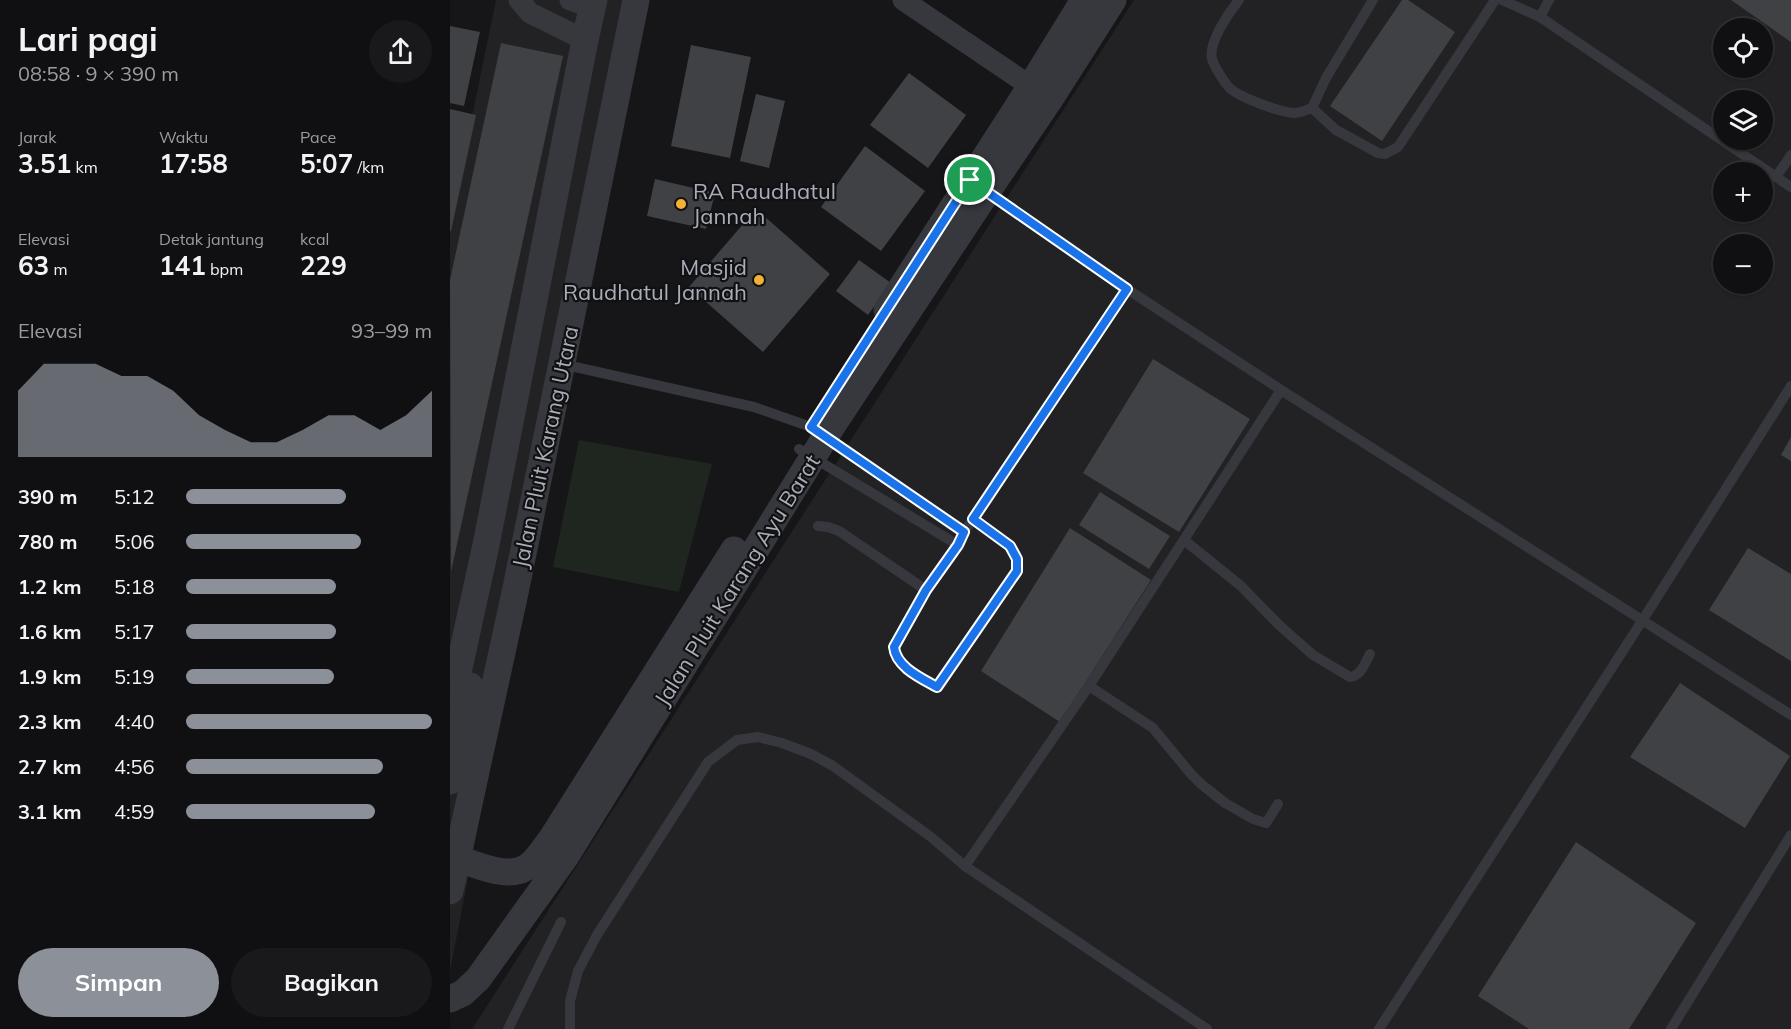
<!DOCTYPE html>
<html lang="id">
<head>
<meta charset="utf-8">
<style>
  body { margin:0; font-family:Mulish,sans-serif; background:#19191b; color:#f1f3f6; height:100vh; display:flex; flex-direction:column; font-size:22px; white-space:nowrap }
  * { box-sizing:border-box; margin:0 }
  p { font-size:20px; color:#9c9d9f }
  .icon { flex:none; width:33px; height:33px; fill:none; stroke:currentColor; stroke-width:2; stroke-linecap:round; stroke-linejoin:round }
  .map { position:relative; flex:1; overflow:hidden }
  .details { display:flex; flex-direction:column; background:#101012; width:450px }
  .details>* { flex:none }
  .buttons { position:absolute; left:1263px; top:18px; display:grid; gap:12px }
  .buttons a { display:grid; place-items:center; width:60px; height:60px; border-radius:50%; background:#101012; box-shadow:0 2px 4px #0004,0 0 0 2px #303032; font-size:30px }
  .pin { position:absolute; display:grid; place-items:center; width:51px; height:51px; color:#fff; margin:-26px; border:3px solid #fff; border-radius:50%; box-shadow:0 2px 6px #0007 }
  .round { display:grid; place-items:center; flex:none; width:63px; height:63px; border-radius:32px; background:#19191b }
  .overview { display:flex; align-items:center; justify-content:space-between; height:102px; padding:0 18px }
  h1 { font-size:33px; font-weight:700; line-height:45px }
  .stats { display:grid; grid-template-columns:repeat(3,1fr); gap:9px; height:102px; padding:6px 18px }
  .stats div { display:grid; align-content:center }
  .stats b { font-size:26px; font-weight:700 }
  .stats small { font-size:16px; font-weight:400 }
  .stats p { font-size:16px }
  .chart { height:168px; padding:12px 18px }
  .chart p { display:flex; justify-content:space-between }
  .chart svg { width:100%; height:108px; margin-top:6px; fill:#8c9099; opacity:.7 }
  .action { display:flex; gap:12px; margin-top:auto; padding:12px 18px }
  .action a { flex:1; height:69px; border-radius:36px; background:#8c9099; color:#fff; font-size:24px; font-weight:700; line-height:69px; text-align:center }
  .action a+a { background:#19191b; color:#f1f3f6 }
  ul { padding:0 18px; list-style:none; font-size:20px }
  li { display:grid; grid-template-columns:96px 72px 1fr; align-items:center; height:45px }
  li i { height:15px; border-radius:8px; background:#8c9099 }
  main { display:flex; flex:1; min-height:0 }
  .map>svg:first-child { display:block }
</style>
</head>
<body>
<main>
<section class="details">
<div class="overview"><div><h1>Lari pagi</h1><p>08:58 · 9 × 390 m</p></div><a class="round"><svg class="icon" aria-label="share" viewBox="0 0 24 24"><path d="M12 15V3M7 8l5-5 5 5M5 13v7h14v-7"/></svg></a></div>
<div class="stats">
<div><p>Jarak</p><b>3.51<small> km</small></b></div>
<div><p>Waktu</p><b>17:58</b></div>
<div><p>Pace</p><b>5:07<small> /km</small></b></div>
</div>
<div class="stats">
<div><p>Elevasi</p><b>63<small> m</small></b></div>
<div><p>Detak jantung</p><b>141<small> bpm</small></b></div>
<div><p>kcal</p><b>229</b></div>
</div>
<div class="chart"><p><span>Elevasi</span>93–99 m</p>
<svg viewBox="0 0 160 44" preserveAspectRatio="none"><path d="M0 44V17L10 6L20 6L30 6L40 11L50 11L60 17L70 27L80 33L90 38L100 38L110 33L120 27L130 27L140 33L150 27L160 17V44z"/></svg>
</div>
<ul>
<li><b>390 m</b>5:12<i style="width:65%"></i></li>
<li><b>780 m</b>5:06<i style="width:71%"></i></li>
<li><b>1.2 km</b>5:18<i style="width:61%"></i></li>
<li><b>1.6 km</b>5:17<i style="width:61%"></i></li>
<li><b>1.9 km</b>5:19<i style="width:60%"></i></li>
<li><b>2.3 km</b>4:40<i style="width:100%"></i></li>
<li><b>2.7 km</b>4:56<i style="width:80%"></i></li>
<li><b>3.1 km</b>4:59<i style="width:77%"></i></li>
</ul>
<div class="action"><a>Simpan</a><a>Bagikan</a></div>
</section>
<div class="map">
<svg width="1341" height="1029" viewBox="0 0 1341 1029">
  <rect width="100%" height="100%" fill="#161618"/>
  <g fill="#222225" fill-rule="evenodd">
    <polygon points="46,0 189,0 0,971 0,223"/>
    <path d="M684 0H1341V1029H22ZM1274 28H1312V68H1274ZM1274 100H1312V140H1274ZM1274 172H1312V212H1274ZM1274 244H1312V284H1274Z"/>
  </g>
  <polygon fill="#1e261f" points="129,440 262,464 229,592 103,567"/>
  <g fill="#404145">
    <polygon points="952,0 958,0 1005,32 932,141 880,106"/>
    <polygon points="1281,0 1341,0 1341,42"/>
    <polygon points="0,26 30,32 14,106 0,103"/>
    <polygon points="51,43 113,56 1,572 0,280"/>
    <polygon points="241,45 301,57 280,158 221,146"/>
    <polygon points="459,73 516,115 478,168 420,125"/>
    <polygon points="306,94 335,101 319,168 290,161"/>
    <polygon points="0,109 26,115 1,231 0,231"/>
    <polygon points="415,146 475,191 431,251 371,207"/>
    <polygon points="205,179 265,193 256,229 197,216"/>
    <polygon points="306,209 380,274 313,352 239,287"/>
    <polygon points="409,260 441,283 418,315 386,291"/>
    <polygon points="703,359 800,419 729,532 633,473"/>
    <polygon points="1341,437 1341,461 1331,455"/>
    <polygon points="650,492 720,536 699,569 629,525"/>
    <polygon points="620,528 701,580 610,722 531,671"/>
    <polygon points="1298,548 1341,574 1341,661 1259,610"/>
    <polygon points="1230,683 1340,756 1295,828 1180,757"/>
    <polygon points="1126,842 1246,923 1179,1029 1079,1029 1028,996"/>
  </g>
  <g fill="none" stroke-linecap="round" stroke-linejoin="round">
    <g stroke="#37383d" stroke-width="10">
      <path d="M789 0C779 12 758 43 762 59 764 66 776 86 782 90 794 99 830 112 844 113 850 113 857 110 862 108"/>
      <polyline points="923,0 876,78 862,108 886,130 928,153 935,154 948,147 1045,0"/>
      <polyline points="1052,0 1090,17 1341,187"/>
      <polyline points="1090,17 1099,0"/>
      <polyline points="1326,177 1341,155"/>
      <polyline points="536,192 677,289 831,390 1341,715"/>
      <polyline points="112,364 304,407 361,427 514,532"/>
      <polyline points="349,449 508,545"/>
      <path d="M523 519 560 546 567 559V571L487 687C471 678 446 667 444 647L476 590 508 545 514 532 677 289"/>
      <polyline points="368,526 378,527 389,531 476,590"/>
      <path d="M734 540 791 586 829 625 863 655 900 677C911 676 915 663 920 654"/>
      <polyline points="639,686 703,728 741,774 751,784 775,803 803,819 816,823 828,804"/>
      <polyline points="58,1029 111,922"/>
      <polyline points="120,1029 120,1001 128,971 147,935 258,762 287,740 308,737 332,743 361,754 383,766 481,837 515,866"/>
      <polyline points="757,1029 515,866 639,686 831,390"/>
      <polyline points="929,1029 1192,621 1341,386"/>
      <polyline points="1221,1029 1341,835"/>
    </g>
    <g stroke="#37383d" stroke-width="21">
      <polyline points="69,0 80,13 135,40"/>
      <polyline points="120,0 142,8"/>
      <polyline points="453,0 592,94"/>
    </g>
    <g stroke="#37383d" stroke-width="27">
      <polyline points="437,310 581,86 634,0"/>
      <polyline points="0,709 36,545 135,40 144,0"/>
      <polyline points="0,781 20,686"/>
      <path d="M8 859C29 865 61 882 81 864 89 857 95 847 102 838L284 550"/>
      <polyline points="0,891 66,588 186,0"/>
      <polyline points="0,999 13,993 28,979 116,856 384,423 537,192 600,99 663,0"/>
    </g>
  </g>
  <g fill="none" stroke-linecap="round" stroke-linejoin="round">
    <g stroke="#fff" stroke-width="12">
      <path id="route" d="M520 180 677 289 523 519 560 546 567 559V571L487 687C471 678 446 667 444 647L476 590 508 545 514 532 361 427Z"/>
    </g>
    <use href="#route" stroke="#1a73e8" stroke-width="8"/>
  </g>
  <g fill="#f2b134" stroke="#111113" stroke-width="2">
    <circle cx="231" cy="204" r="6"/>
    <circle cx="309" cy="280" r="6"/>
  </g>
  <g text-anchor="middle" stroke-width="4.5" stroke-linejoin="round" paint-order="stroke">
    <g font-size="22" fill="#a8adb8" stroke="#111113" text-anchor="start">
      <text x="243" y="199">RA Raudhatul<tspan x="243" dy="25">Jannah</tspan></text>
      <text x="297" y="275" text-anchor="end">Masjid<tspan x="297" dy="25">Raudhatul Jannah</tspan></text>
    </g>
    <g font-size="22" fill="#a8adb8" stroke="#111113">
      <text transform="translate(95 447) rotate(-78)" y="8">Jalan Pluit Karang Utara</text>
      <text transform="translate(287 580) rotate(-58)" y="8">Jalan Pluit Karang Ayu Barat</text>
    </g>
  </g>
</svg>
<div class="buttons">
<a><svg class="icon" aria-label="locate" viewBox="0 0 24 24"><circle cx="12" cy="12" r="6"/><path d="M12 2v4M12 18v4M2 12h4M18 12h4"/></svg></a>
<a><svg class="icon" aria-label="layers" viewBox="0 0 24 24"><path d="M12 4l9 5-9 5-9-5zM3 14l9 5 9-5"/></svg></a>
<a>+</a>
<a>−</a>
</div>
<div class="pin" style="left:520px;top:180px;background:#1e9e55"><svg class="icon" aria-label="arrive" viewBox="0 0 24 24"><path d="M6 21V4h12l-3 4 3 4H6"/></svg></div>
</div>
</main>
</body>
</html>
